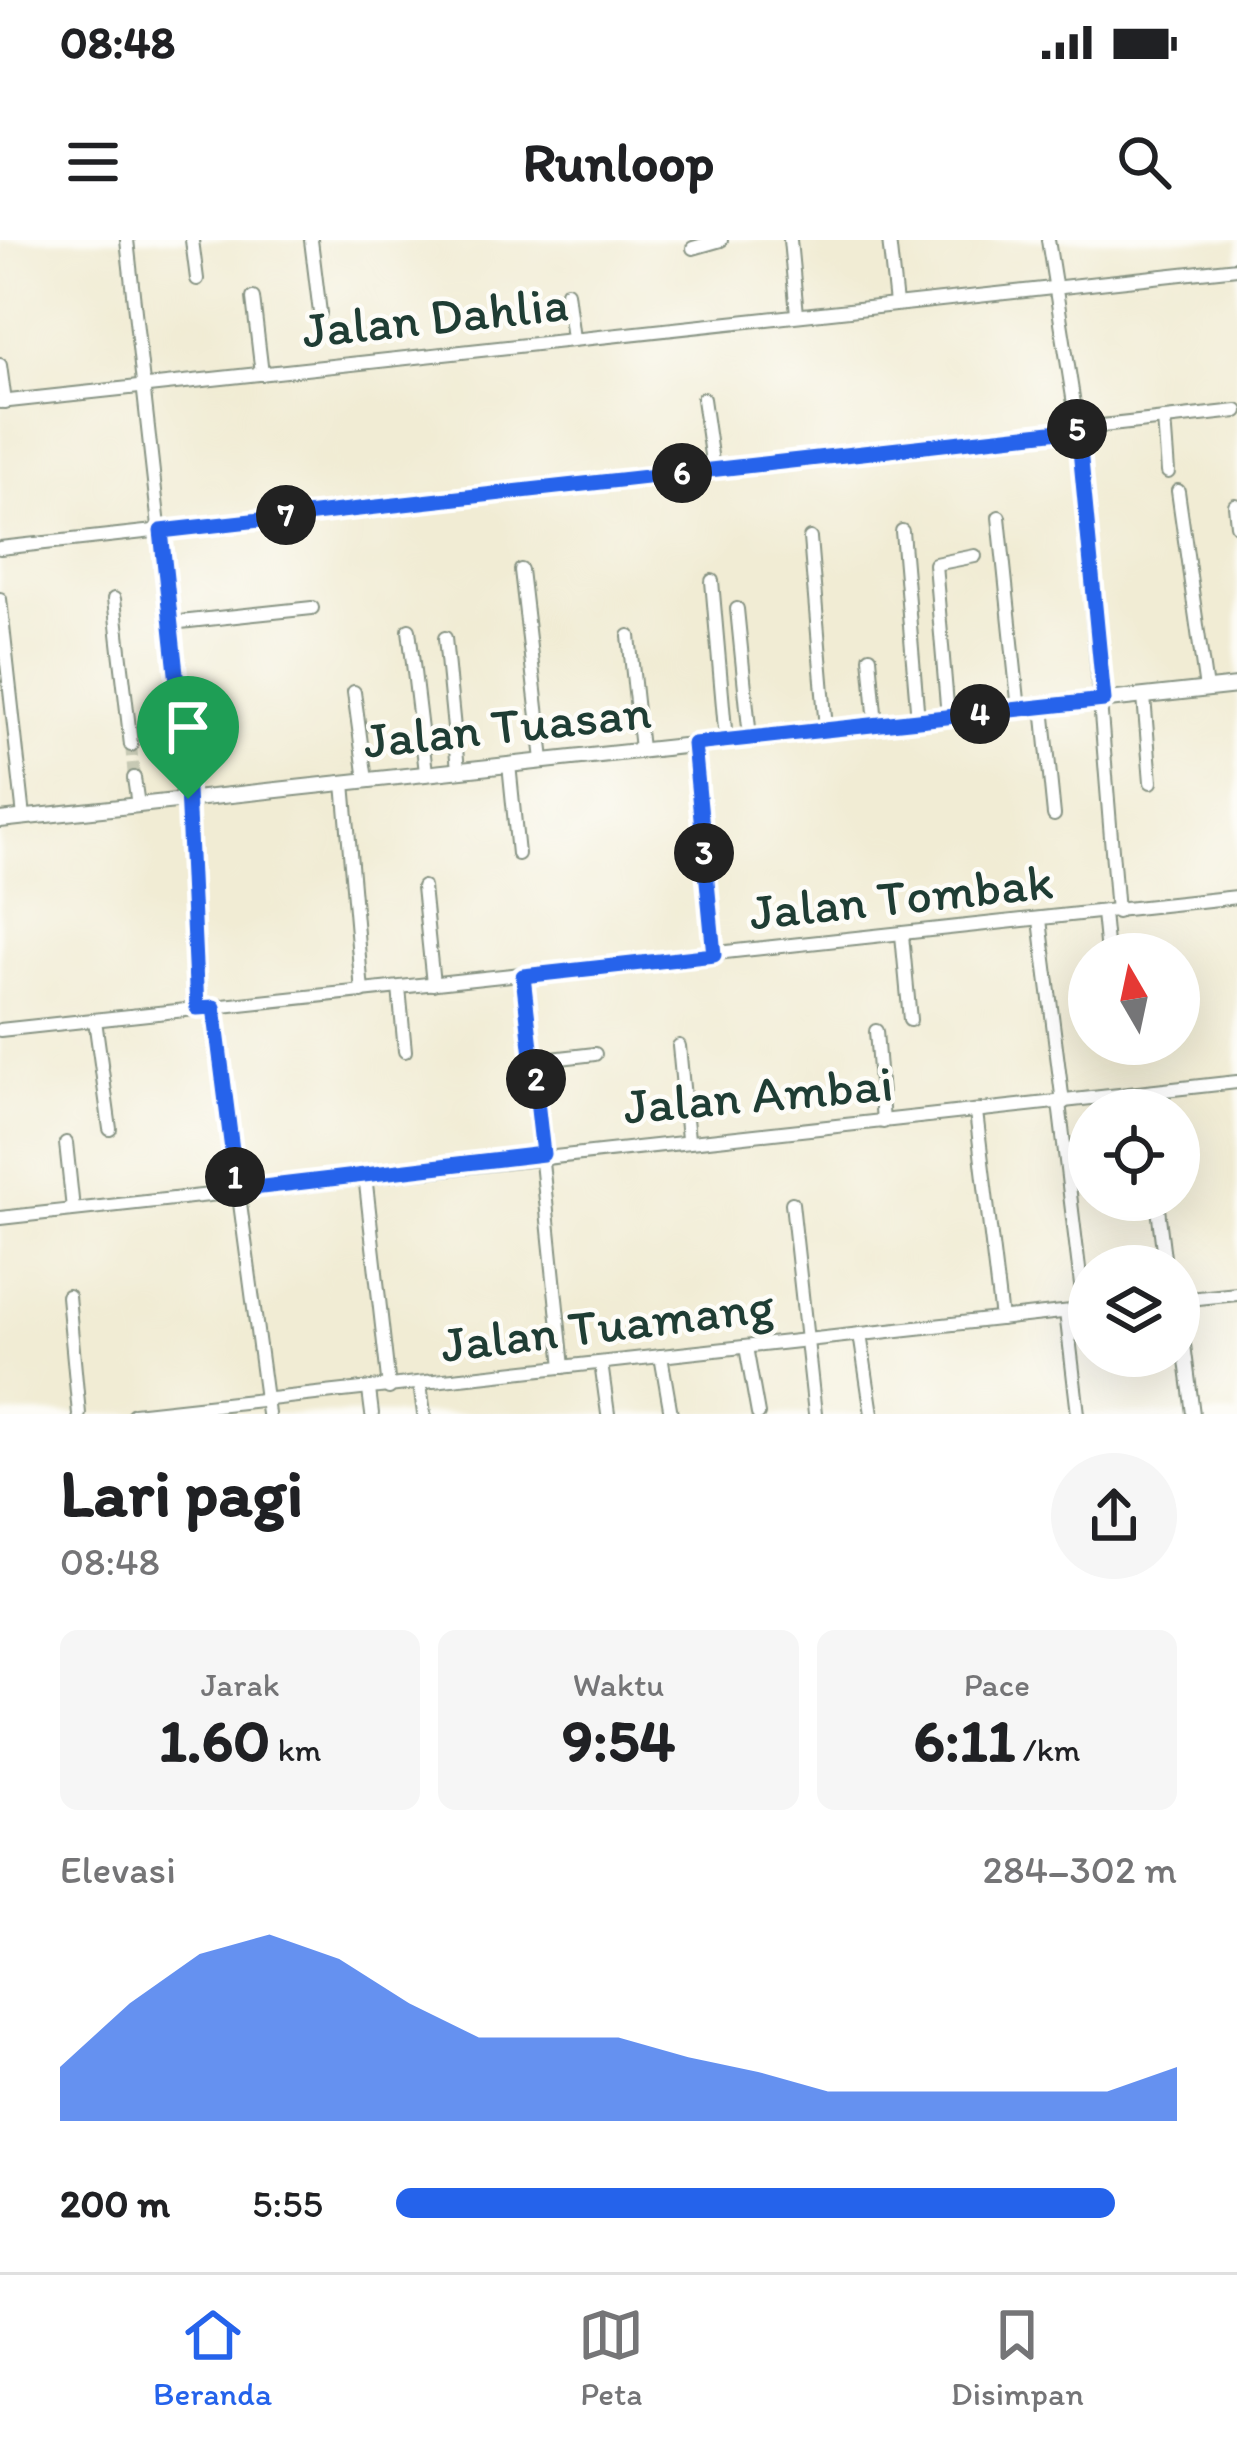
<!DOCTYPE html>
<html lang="id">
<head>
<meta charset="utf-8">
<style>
  body { margin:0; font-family:Itim,sans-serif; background:#f6f6f6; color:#202124; height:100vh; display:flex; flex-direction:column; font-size:45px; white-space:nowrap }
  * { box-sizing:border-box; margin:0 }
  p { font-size:39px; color:#757577 }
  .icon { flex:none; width:66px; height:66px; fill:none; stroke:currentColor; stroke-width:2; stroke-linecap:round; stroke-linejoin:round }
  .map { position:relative; height:1174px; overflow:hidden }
  .panel { display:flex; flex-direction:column; background:#fff; flex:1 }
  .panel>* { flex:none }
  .needle { width:78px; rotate:351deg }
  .buttons { position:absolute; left:1068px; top:693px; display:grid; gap:24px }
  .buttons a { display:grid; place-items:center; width:132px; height:132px; border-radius:50%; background:#fff; box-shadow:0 12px 48px #0002; font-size:60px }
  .pin { position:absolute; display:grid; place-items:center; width:102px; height:102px; color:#fff; margin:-123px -51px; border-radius:50% 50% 50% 0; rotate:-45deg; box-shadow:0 0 12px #0007 }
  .pin .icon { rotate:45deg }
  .km { position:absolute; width:60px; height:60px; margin:-30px; border-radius:50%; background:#222; color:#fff; font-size:33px; line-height:60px; text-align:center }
  .round { display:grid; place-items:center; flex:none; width:126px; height:126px; border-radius:63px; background:#f6f6f6 }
  .summary { display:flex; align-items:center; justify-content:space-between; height:204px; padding:0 60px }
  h1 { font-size:66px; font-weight:700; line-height:90px }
  .metrics { display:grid; grid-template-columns:repeat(3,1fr); gap:18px; height:204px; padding:12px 60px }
  .metrics div { display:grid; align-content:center; border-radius:18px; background:#f6f6f6; text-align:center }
  .metrics b { font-size:60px; font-weight:700 }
  .metrics small { font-size:33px; font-weight:400 }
  .metrics p { font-size:33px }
  .chart { height:336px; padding:24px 60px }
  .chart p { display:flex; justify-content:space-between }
  .chart svg { width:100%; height:216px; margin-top:12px; fill:#2563eb; opacity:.7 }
  ul { padding:0 60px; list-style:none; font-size:39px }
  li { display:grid; grid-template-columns:192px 144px 1fr; align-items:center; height:90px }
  li i { height:30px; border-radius:15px; background:#2563eb }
  .status { display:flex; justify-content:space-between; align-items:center; height:84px; padding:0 60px; background:#fff; direction:ltr }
  .status svg { height:33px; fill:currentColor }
  header { display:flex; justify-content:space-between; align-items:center; height:156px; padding:0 60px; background:#fff; font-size:54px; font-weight:700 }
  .dock { display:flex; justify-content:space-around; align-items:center; height:168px; border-top:3px solid #e0e0e0; background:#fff; font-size:33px; color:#757577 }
  .dock a { display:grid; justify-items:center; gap:6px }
  .dock .current { color:#2563eb }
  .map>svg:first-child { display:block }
</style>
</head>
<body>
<div class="status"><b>08:48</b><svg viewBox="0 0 49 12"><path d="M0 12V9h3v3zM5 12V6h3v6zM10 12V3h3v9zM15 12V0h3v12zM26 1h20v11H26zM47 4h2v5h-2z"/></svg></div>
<header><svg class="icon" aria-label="menu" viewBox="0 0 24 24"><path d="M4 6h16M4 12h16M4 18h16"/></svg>Runloop<svg class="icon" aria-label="search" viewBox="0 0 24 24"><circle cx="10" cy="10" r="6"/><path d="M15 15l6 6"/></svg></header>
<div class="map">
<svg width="1237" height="1174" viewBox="0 0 1237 1174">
  <rect width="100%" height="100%" fill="#fdfcf7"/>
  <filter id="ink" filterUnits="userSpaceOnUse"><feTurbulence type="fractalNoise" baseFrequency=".00833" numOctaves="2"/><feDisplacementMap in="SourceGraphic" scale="24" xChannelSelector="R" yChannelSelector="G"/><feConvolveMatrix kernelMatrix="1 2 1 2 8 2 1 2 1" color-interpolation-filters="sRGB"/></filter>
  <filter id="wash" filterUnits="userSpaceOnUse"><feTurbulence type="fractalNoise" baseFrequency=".004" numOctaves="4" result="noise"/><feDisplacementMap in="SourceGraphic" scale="48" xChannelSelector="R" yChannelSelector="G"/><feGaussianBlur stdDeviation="2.7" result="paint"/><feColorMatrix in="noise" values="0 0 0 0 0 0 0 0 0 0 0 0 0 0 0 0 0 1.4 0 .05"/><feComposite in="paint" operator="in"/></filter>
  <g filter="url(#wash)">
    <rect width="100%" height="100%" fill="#f1ecd4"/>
  </g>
  <g filter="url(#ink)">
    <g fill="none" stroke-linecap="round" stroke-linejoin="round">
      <polyline stroke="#c7c9b4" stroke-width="12" stroke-dasharray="12 6" stroke-linecap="butt" points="131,505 134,538"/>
      <g stroke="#889484" stroke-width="16">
        <g id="minor">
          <polyline points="127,0 186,528 197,768"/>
          <polyline points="192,0 197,39"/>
          <polyline points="311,0 320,73"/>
          <polyline points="790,0 797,74"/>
          <polyline points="889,0 896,64"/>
          <polyline points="1048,0 1078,189 1117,672"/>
          <polyline points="693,8 721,0"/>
          <polyline points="567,52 573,99"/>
          <polyline points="253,58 262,134"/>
          <polyline points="0,125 5,162"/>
          <polyline points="703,159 713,229"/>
          <polyline points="0,162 1237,28"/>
          <polyline points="1164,179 1168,232"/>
          <polyline points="1178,251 1206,449"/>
          <polyline points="1235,265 1237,285"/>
          <polyline points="999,277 1019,470"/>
          <polyline points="902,291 918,480"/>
          <polyline points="810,298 826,489"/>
          <polyline points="0,308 1237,171"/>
          <polyline points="521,330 543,520"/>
          <polyline points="712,341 726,501"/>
          <polyline points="0,359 24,577"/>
          <polyline points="114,359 131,505"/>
          <polyline points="737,369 750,498"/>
          <polyline points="171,383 312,368"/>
          <polyline points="409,390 426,532"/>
          <polyline points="629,396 641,509"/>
          <polyline points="445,398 458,529"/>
          <polyline points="870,417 876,484"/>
          <polyline points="354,452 366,540"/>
          <polyline points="1144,457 1151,542"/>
          <polyline points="1043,467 1054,575"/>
          <polyline points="948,477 935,324 975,316"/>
          <polyline points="694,504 714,715"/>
          <polyline points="509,524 518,614"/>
          <polyline points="134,538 138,565"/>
          <polyline points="344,543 362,752"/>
          <polyline points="423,647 433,744"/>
          <polyline points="1103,673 1107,714"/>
          <polyline points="1040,680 1063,863"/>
          <polyline points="902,695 910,780"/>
          <polyline points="523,736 563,1127"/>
          <polyline points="399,748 405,811"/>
          <polyline points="214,767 268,1174"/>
          <polyline points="95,780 110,889"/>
          <polyline points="0,790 1237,657"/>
          <polyline points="876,791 883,882"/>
          <polyline points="679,806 688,899"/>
          <polyline points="534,821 595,814"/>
          <polyline points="1059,863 1084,1070"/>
          <polyline points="976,872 1001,1079"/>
          <polyline points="66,903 73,969"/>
          <polyline points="365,935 389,1148"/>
          <polyline points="1157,960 1165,1026"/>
          <polyline points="792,963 815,1174"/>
          <polyline points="0,978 1237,842"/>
          <polyline points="68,1056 79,1174"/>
          <polyline points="1179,1060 1237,1054"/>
          <polyline points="1179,1066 1193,1174"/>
          <polyline points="1066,1072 1078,1174"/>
          <polyline points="860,1094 872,1174"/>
          <polyline points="746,1107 758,1174"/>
          <polyline points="661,1116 671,1174"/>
          <polyline points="601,1123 608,1174"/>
          <polyline points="420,1144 424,1174"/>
          <polyline points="369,1150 372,1174"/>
          <polyline points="134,1174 1089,1069"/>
        </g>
      </g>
      <g stroke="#889484" stroke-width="18">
        <polyline id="tertiary" points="0,580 1237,446"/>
      </g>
      <use href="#minor" stroke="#fff" stroke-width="12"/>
      <use href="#tertiary" stroke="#fff" stroke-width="14"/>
    </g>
  </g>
  <g fill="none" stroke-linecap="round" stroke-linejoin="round" filter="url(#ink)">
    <g stroke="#fff" stroke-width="24">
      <polygon id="route" points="1078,189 1104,460 694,504 714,715 523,736 543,914 237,950 214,767 197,768 186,528 161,291"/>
    </g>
    <use href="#route" stroke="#2563eb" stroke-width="15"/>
  </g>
  <g text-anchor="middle" stroke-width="9" stroke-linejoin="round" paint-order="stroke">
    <g font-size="51" fill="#1f3d34" stroke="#fdfcf7">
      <text transform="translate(435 76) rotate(-6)" y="18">Jalan Dahlia</text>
      <text transform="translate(507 485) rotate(-6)" y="18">Jalan Tuasan</text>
      <text transform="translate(901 656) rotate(-6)" y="18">Jalan Tombak</text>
      <text transform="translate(758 854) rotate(-5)" y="18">Jalan Ambai</text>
      <text transform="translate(607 1084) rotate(-7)" y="18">Jalan Tuamang</text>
    </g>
  </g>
</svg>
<div class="buttons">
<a><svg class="needle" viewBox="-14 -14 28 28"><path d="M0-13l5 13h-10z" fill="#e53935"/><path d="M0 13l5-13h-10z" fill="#757577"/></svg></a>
<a><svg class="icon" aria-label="locate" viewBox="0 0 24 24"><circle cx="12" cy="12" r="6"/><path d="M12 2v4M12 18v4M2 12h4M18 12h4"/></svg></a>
<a><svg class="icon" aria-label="layers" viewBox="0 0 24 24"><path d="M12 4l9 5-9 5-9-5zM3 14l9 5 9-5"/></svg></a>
</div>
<div class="pin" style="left:188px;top:559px;background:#1e9e55"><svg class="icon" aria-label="arrive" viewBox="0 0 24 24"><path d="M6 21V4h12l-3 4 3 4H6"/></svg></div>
<b class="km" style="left:235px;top:937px">1</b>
<b class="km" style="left:536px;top:839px">2</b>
<b class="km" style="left:704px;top:613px">3</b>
<b class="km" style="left:980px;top:474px">4</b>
<b class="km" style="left:1077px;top:189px">5</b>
<b class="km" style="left:682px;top:233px">6</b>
<b class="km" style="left:286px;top:275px">7</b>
</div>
<section class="panel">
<div class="summary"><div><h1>Lari pagi</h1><p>08:48</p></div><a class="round"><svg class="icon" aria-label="share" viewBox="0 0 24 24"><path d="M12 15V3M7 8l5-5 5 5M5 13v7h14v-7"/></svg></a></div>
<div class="metrics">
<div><p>Jarak</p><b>1.60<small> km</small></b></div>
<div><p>Waktu</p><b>9:54</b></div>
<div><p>Pace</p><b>6:11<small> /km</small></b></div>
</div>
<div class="chart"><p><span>Elevasi</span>284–302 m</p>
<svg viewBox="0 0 160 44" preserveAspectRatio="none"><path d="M0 44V33L10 20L20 10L30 6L40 11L50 20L60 27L70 27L80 27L90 31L100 34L110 38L120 38L130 38L140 38L150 38L160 33V44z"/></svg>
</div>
<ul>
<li><b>200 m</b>5:55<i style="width:92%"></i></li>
</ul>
</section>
<nav class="dock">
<a class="current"><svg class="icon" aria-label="home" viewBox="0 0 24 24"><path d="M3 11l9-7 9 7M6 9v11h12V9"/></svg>Beranda</a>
<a><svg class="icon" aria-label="map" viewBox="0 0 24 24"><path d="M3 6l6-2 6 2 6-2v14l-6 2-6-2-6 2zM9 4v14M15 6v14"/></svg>Peta</a>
<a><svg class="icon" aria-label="saved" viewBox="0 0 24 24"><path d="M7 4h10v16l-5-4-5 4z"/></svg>Disimpan</a>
</nav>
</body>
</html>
